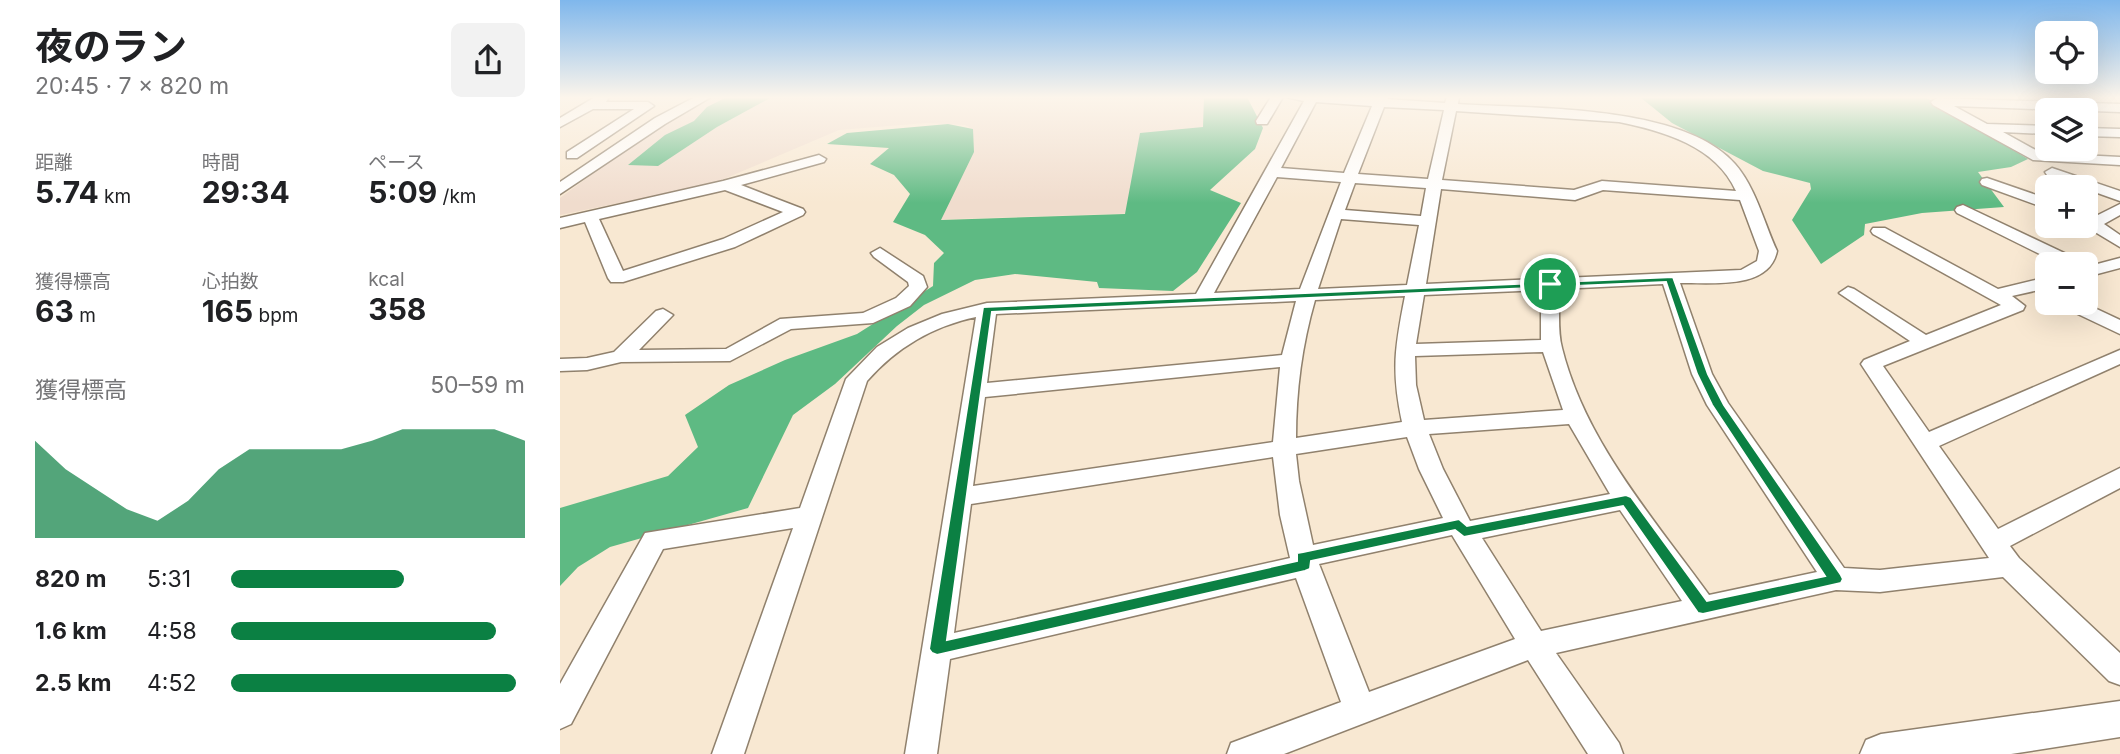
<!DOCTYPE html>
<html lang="ja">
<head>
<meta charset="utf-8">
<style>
  body { margin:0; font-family:Inter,"Noto Sans JP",sans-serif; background:#f2f2f2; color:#202124; height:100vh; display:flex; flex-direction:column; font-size:26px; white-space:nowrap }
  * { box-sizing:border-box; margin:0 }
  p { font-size:23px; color:#757577 }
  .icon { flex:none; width:38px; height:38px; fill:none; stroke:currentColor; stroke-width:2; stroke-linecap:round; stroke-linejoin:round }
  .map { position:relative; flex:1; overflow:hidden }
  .drawer { display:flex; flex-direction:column; background:#fff; width:560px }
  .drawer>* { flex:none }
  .fabs { position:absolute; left:1475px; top:21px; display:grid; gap:14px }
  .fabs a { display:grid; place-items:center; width:63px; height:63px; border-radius:10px; background:#fff; box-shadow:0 7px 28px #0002; font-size:35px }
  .pin { position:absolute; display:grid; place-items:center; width:60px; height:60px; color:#fff; margin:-30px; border:4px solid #fff; border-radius:50%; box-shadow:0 2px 7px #0007 }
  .round { display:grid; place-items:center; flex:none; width:74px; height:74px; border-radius:10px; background:#f2f2f2 }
  .head { display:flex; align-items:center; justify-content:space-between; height:119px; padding:0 35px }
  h1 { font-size:38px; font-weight:700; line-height:52px }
  .stats { display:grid; grid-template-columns:repeat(3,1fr); gap:10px; height:119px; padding:7px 35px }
  .stats div { display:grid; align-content:center }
  .stats b { font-size:30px; font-weight:700 }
  .stats small { font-size:19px; font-weight:400 }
  .stats p { font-size:19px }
  .chart { height:196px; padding:14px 35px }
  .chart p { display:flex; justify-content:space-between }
  .chart svg { width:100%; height:126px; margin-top:7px; fill:#0b8043; opacity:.7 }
  ul { padding:0 35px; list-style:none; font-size:23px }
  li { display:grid; grid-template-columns:112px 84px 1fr; align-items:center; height:52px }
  li i { height:18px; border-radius:9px; background:#0b8043 }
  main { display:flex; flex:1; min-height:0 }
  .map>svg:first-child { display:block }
</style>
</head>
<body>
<main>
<section class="drawer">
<div class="head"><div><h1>夜のラン</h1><p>20:45 · 7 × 820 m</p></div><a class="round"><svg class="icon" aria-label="share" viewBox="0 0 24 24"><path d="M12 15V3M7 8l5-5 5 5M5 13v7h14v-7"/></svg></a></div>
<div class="stats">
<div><p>距離</p><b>5.74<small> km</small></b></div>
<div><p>時間</p><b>29:34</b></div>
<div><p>ペース</p><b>5:09<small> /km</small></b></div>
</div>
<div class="stats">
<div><p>獲得標高</p><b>63<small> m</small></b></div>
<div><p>心拍数</p><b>165<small> bpm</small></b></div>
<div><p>kcal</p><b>358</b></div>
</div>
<div class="chart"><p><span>獲得標高</span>50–59 m</p>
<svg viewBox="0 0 160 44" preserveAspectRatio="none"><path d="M0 44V10L10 20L20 27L30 34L40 38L50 31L60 20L70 13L80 13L90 13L100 13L110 10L120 6L130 6L140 6L150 6L160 10V44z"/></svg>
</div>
<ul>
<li><b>820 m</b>5:31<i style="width:59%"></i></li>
<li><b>1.6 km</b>4:58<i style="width:90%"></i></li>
<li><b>2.5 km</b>4:52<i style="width:97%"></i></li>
</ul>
</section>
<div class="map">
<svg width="1560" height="754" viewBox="0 0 1560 754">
  <rect width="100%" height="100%" fill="#f8e8d2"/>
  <polygon fill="#f0dccd" points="152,97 646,97 643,127 584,213 366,220 413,129 405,125 366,123 279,130 152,184 0,215 0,198 62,152 120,115"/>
  <g fill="#5eba83">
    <polygon points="167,97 212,97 157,127 98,166 68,165 105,135 134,121 147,107"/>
    <polygon points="644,97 687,97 703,128 695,149 650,190 681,203 637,272 613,291 539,288 537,282 455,274 415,280 364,305 337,326 275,384 233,415 188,508 50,547 18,567 0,586 0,508 108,476 138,447 125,415 169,385 225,360 297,334 373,286 374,263 384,253 365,235 333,222 350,194 334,175 310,164 329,148 267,144 287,133 388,124 413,129 414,152 381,220 565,214 580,133 643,127"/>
    <polygon points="1080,97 1365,97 1468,159 1451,167 1418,172 1444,207 1362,213 1305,224 1304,235 1261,264 1232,220 1251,189 1250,183 1203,171 1112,123"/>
  </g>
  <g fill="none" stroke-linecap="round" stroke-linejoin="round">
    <g stroke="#90816d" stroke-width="3">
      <g id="minor">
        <polygon points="35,97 49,97 46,102 88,102 94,106 17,158 7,158 7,152 74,109 33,109 0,127 0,118"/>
        <polygon points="135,97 151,97 105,124 0,194 0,182 95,118"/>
        <polygon points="711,97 723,97 707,124 697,124 696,121"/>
        <path d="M726 97H828L827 99 885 103 887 97H899L898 104C972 109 1123 104 1175 164 1196 188 1204 223 1217 251 1209 291 1150 282 1120 283L1152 374 1168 403 1284 568 1320 570 1429 558 1301 364 1304 360 1350 341 1279 293 1288 287 1294 289 1366 335 1441 305 1313 234 1311 231 1313 228H1325L1438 289 1488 277V288L1452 296 1465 306 1463 310 1323 366 1369 432 1560 350V364L1379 446 1438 529 1560 468V488L1450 546 1459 558 1560 653V685L1549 681 1443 577 1320 592 1276 590 996 653 1059 743 1063 754H1028L968 660 724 754H667L671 743 781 702 736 578 390 659 377 754H345L416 317C373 326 336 348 307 381L184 754H152L233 528 103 549 11 724 0 729V684L85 533 240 508 286 379 317 347 348 328 382 314 427 303 636 294 744 101ZM756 102 812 106 784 173 721 168ZM824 107 884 110 868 179 798 174ZM896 111 1059 122C1103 131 1156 146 1176 191L1042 181 1014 190 882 180ZM717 177 781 182 740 289 654 293ZM795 183 866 188 861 216 785 210ZM881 189 1015 200 1043 190 1180 200 1199 251 1197 261 1181 270 866 284ZM781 219 859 225 847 285 758 289ZM1103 284 1132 374 1147 405 1257 572 1149 595C1094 519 1025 441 1002 348 997 330 1000 307 999 289ZM981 290V340L856 344 864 295ZM845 296C835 347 831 370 842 422L736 438C736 391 742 345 755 300ZM736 301 722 355 427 383 436 314ZM983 352 1003 410 864 420 856 385 855 356ZM720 367 713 442 413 486 425 397ZM1009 424 1050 494 910 521 883 469 869 434ZM847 437 859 469 883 518 753 545 739 481 736 454ZM713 457 720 515 730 558 394 633 411 504ZM1060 510 1122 601 981 631 922 538ZM892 535 955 639 809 692 759 564Z"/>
        <polygon points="1377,98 1560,104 1560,112 1394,106 1427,124 1488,126 1488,134 1443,132 1481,153 1560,157 1560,165 1473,160 1373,105 1371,102"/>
        <polygon points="1526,128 1560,129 1560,137 1526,136"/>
        <path d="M259 155 266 159 264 162 181 185 243 209 245 212 243 215 175 247 63 282H51L48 278 25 222 0 228V218L163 181ZM165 190 223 212 163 239 63 271 39 219Z"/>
        <polygon points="1492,168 1560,191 1560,201 1487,175 1485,172"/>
        <polygon points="1427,178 1488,199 1488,209 1422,185 1420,182 1422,179"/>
        <polygon points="1560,204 1560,215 1544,224 1560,235 1560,247 1525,226 1526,221"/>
        <polygon points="1403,205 1519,260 1522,264 1500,264 1397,213 1395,210 1397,207"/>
        <polygon points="320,248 363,276 367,287 350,306 313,323 231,329 170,361 61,362 27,370 0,371 0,359 27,358 54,352 96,311 103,309 113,315 79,350 166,349 220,319 303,313 336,298 349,286 348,282 314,257 311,253"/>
        <polygon points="1560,258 1560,268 1526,277 1526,267"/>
        <polygon points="1501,303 1524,303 1560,320 1560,334 1503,307"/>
      </g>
    </g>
    <g stroke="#90816d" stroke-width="3">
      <polygon id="major" points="1560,701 1560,737 1451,754 1300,754 1306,740 1321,734"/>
    </g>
    <use href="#minor" fill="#fff" fill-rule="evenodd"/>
    <use href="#major" fill="#fff" fill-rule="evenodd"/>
  </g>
  <linearGradient id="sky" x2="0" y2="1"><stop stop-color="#7fb7ec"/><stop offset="0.48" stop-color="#fcf5eb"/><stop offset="1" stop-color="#fcf5eb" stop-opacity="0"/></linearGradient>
  <rect width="1560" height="203" fill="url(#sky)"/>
  <path fill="#0b8043" stroke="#fff" stroke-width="2" fill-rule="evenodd" d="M1113 277 1148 374 1164 405 1281 575 1283 579 1281 583 1143 614 1138 613 1063 506 904 537 895 530 751 561 750 569 745 571 377 655 372 653 369 649 423 307ZM1106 282 1137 374 1152 405 1265 576 1147 601 1071 497 1066 495 907 526 899 519 743 552 737 553V561L387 640 432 312Z"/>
</svg>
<div class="fabs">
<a><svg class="icon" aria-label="locate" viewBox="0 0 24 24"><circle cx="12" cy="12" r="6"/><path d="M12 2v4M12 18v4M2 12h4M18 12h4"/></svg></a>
<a><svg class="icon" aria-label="layers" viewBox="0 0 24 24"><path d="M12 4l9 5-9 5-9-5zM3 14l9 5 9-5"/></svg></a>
<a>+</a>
<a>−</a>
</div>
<div class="pin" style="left:990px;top:284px;background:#1e9e55"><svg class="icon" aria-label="arrive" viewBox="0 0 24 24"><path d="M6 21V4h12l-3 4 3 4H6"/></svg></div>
</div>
</main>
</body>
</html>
